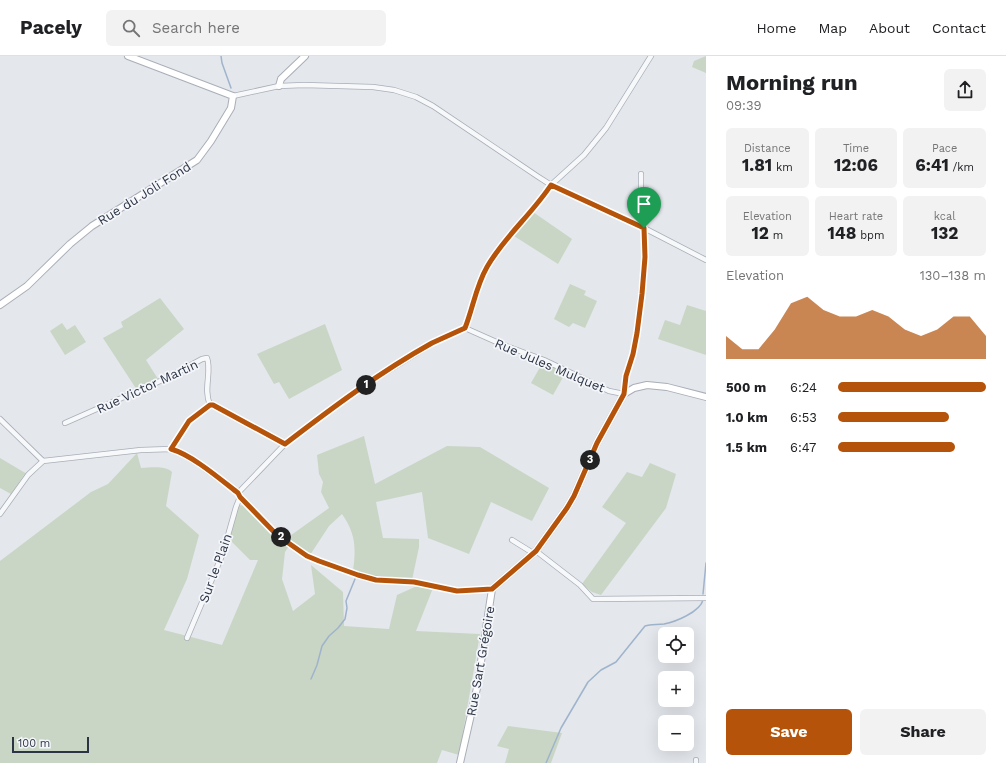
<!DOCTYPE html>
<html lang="en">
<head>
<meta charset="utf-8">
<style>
  body { margin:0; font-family:"Work Sans",sans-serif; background:#f2f2f2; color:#202124; height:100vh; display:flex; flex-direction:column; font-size:15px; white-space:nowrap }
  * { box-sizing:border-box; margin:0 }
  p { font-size:13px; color:#757577 }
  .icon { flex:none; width:22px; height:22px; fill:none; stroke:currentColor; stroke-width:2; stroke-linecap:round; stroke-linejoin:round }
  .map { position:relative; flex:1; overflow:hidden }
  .panel { display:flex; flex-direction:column; background:#fff; width:300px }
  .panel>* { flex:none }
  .fabs { position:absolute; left:658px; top:571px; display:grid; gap:8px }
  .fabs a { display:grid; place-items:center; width:36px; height:36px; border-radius:6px; background:#fff; box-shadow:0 4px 16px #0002; font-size:20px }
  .scale { position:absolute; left:12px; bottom:10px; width:77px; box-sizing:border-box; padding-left:4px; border:2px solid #2b3445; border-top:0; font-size:11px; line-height:14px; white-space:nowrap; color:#2b3445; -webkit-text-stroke:3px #f4f6f9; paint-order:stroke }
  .pin { position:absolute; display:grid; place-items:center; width:34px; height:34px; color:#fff; margin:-41px -17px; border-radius:50% 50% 50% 0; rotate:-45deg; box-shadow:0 0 4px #0007 }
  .pin .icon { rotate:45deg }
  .km { position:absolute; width:20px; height:20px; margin:-10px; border-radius:50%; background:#222; color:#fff; font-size:11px; line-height:20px; text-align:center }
  .round { display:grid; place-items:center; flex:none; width:42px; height:42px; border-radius:6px; background:#f2f2f2 }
  .overview { display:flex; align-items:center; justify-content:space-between; height:68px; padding:0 20px }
  h1 { font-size:22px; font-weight:700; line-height:30px }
  .metrics { display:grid; grid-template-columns:repeat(3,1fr); gap:6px; height:68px; padding:4px 20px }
  .metrics div { display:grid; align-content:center; border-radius:6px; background:#f2f2f2; text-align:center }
  .metrics b { font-size:17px; font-weight:700 }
  .metrics small { font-size:11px; font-weight:400 }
  .metrics p { font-size:11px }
  .chart { height:112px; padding:8px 20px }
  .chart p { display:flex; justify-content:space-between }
  .chart svg { width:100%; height:72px; margin-top:4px; fill:#b45309; opacity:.7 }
  .cta { display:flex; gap:8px; margin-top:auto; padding:8px 20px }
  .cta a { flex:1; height:46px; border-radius:6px; background:#b45309; color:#fff; font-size:16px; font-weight:700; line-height:46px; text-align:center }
  .cta a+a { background:#f2f2f2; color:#202124 }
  ul { padding:0 20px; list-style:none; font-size:13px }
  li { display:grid; grid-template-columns:64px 48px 1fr; align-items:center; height:30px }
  li i { height:10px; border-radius:5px; background:#b45309 }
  header { display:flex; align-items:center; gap:24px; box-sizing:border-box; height:56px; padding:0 20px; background:#fff; border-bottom:1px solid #e0e0e0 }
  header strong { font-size:19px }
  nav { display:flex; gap:22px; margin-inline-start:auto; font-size:14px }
  .search { width:280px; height:36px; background:#f2f2f2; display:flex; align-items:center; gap:10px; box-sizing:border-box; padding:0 14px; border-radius:6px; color:#757577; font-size:15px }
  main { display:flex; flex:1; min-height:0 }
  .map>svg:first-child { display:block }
</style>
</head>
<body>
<header>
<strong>Pacely</strong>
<div class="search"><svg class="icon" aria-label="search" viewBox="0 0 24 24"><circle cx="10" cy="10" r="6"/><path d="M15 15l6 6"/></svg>Search here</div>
<nav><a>Home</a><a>Map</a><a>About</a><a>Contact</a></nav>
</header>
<main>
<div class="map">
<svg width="706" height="707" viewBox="0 0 706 707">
  <rect width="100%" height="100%" fill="#e4e7ec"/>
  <g fill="#c9d6c5">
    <polygon points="706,0 706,17 692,11 694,5"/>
    <polygon points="533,156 572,183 558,208 514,180"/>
    <polygon points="570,228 586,235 584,239 597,245 585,272 573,267 569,271 554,263"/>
    <polygon points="160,242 184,273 146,304 158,323 137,334 103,282 123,271 121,266"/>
    <polygon points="687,249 706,255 706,299 658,283 665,264 680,269"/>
    <polygon points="62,267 67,274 75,269 86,286 65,299 50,275"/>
    <polygon points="325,268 342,314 289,343 279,326 274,328 257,298"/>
    <polygon points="543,306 566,316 553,339 531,327"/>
    <path d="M364 380 375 428 447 390 480 391 549 432 532 465 491 446 469 498 428 482 422 436 376 446 383 482 419 483V491L412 524 377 521 353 515C356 492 356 478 342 458L329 470 310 499 287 482 329 452 321 436 323 426 319 418 317 399Z"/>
    <path d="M137 397 141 412C151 412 164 409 172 416L166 450 199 479 187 523 164 574 222 589 258 504H250L229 483 237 450 242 449 272 480 289 490 285 496 282 523 293 555 315 538 311 509 343 536 344 570 389 573 397 539 417 530 433 532 416 575 480 578 459 699 442 694 437 707H0V505L91 436 108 428Z"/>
    <polygon points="0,402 27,418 24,419 11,438 0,432"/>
    <polygon points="650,407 676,418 666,452 601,539 592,536 582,528 626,467 602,451 627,416 642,421"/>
    <polygon points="508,670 562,677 551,707 505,707 509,693 497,690"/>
  </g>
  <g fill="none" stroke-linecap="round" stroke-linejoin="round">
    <g stroke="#9fb4cc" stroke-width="1.5">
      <polyline points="221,0 222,7 231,32"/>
      <polyline points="703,538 706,507"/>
      <polyline points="311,623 317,609 322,590 329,580 338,572 345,563 347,552 346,545 355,523"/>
      <path d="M546 707 561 672 588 626 601 614 616 606 645 570C651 568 657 569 664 568 675 566 700 556 703 544"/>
    </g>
    <g stroke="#a9aeb7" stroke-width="6">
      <g id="street">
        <polyline points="233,40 279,30 304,29 373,31 394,34 416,41 433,50 537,120 551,129 644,172 706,204"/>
        <polyline points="465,272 501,288 544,304 609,335 624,338 626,320 633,298 637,277 645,201 644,172 641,155 641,118"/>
        <polyline points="0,363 43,405 141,394 171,393 178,395 200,409 238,437 240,441 277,479 307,500 319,505 367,522 414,526 457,535 492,533"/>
        <path d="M65 367 167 322 202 303 207 302C212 315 203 333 210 349"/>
        <polyline points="171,393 189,365 210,349 213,349 285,388"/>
        <polyline points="238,437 285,388 354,336 433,287 465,272 471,257 480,226 488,210 500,193 551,129 584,99 606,72 651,0"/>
        <polyline points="0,458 28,419 43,405"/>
        <polyline points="512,484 533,497"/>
        <polyline points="536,495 580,529 593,543 706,542"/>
        <polyline points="187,582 223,497 236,451 240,441"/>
        <polyline points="696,707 696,704"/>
      </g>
    </g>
    <g stroke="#a9aeb7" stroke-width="8">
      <g id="secondary">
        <polyline points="279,30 281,23 305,0"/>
        <polyline points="0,249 27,230 70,188 92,170 197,104 211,85 231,52 233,40 128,0"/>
        <polyline points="460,707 477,632 492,533 536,495 567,452 574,440 597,387 624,338 634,332 647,329 667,331 706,341"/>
      </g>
    </g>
    <use href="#street" stroke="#f7f8fa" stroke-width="4.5"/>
    <use href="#secondary" stroke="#fff" stroke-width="6"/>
  </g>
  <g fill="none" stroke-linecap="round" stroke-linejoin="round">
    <g stroke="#fff" stroke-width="8">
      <path id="route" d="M551 129 644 172 645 201 642 238 637 277 633 298 626 320 624 338 597 387 574 440 567 452 536 495 492 533 457 535 414 526 376 524 358 519 319 505 307 500 277 479 240 441 238 437C220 423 192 399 171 393L189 365 210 349H213L285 388C332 352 380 316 432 287 443 282 454 277 465 272 473 252 476 230 487 211 504 181 532 158 551 129Z"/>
    </g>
    <use href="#route" stroke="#b45309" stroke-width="5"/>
  </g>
  <g text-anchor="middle" stroke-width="3.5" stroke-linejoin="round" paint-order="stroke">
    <g font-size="13" fill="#2b3445" stroke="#f4f6f9">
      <text transform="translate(144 137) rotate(-32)" y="5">Rue du Joli Fond</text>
      <text transform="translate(550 309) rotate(23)" y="5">Rue Jules Mulquet</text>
      <text transform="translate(147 330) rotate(-25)" y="5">Rue Victor Martin</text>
      <text transform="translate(215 512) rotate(-70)" y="5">Sur le Plain</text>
      <text transform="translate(480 605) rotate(-80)" y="5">Rue Sart Grégoire</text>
    </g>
  </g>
</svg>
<div class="fabs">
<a><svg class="icon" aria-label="locate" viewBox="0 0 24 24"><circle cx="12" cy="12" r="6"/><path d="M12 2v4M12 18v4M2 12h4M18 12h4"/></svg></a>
<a>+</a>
<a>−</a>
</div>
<div class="scale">100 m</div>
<div class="pin" style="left:644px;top:172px;background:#1e9e55"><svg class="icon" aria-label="arrive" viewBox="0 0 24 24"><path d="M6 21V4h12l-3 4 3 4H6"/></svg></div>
<b class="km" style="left:366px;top:329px">1</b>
<b class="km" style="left:281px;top:481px">2</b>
<b class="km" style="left:590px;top:404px">3</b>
</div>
<section class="panel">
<div class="overview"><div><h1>Morning run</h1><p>09:39</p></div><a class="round"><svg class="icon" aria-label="share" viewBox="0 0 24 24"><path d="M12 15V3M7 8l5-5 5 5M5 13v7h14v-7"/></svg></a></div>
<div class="metrics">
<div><p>Distance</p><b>1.81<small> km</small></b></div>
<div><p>Time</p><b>12:06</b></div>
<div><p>Pace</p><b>6:41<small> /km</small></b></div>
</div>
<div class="metrics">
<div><p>Elevation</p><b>12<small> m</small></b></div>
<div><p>Heart rate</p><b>148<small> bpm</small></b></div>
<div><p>kcal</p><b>132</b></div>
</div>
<div class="chart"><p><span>Elevation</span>130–138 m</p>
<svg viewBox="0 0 160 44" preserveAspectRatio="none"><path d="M0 44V30L10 38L20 38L30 26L40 10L50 6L60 14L70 18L80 18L90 14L100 18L110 26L120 30L130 26L140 18L150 18L160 30V44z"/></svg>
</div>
<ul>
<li><b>500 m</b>6:24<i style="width:100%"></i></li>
<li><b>1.0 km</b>6:53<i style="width:75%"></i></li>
<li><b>1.5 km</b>6:47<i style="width:79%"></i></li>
</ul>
<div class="cta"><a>Save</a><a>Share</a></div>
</section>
</main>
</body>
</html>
